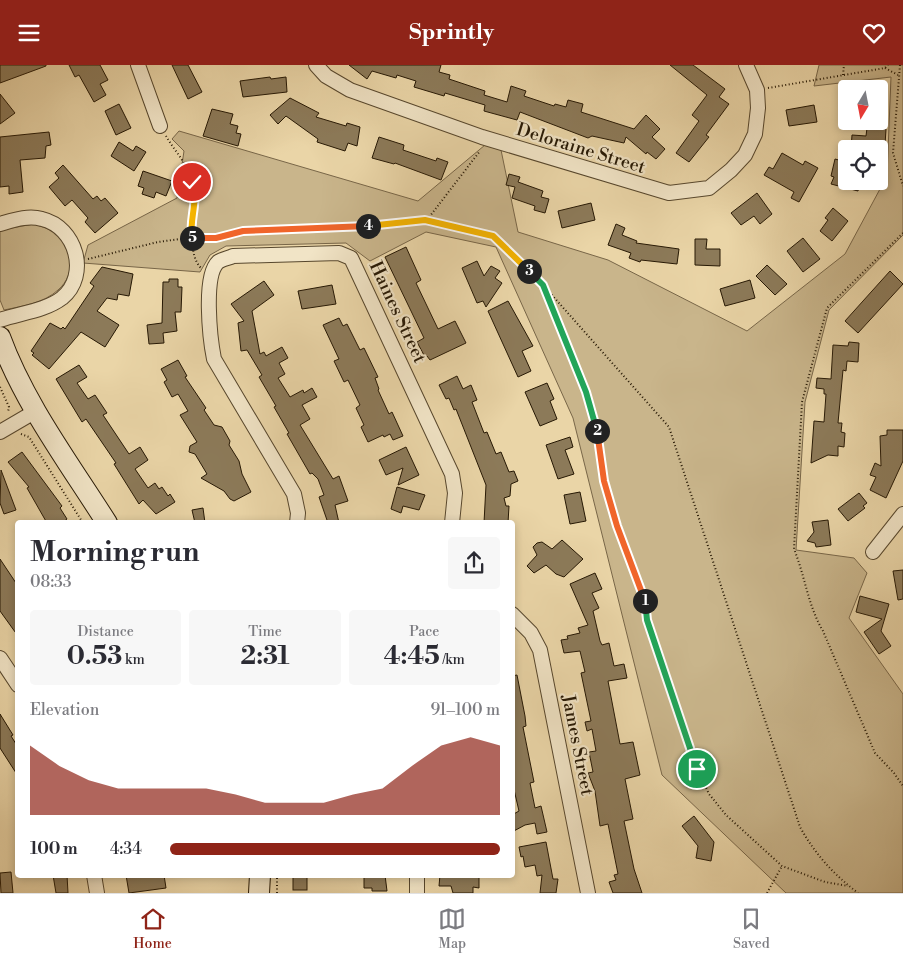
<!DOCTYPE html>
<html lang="en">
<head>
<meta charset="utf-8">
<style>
  body { margin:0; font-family:"Libre Bodoni",serif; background:#f7f7f7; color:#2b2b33; height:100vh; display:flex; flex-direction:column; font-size:19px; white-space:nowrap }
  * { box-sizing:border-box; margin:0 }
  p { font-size:16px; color:#7c7c81 }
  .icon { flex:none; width:28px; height:28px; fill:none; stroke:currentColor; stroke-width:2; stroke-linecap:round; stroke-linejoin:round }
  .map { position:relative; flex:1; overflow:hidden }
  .sheet { position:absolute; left:15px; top:455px; width:500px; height:358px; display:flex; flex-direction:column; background:#fff; border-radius:5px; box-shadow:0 2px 8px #0003 }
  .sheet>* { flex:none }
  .needle { width:32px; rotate:190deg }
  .controls { position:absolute; left:838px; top:15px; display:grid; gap:10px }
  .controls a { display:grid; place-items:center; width:50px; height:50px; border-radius:5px; background:#fff; box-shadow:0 2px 8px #0003; font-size:25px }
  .pin { position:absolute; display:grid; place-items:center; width:42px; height:42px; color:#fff; margin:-21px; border:2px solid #fff; border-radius:50%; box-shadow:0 1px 5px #0007 }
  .km { position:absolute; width:25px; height:25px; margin:-12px; border-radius:50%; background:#222; color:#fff; font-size:14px; line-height:25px; text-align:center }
  .round { display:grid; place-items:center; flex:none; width:52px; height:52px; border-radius:5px; background:#f7f7f7 }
  .head { display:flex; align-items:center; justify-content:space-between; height:85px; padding:0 15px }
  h1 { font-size:28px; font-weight:700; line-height:38px }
  .stats { display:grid; grid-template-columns:repeat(3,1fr); gap:8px; height:85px; padding:5px 15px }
  .stats div { display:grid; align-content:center; border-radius:5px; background:#f7f7f7; text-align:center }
  .stats b { font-size:25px; font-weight:700 }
  .stats small { font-size:14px; font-weight:400 }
  .stats p { font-size:14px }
  .chart { height:140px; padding:10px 15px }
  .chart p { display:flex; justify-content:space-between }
  .chart svg { width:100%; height:90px; margin-top:5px; fill:#8f2418; opacity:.7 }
  ul { padding:0 15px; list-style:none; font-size:16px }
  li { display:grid; grid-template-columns:80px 60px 1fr; align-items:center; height:38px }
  li i { height:12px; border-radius:6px; background:#8f2418 }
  header { display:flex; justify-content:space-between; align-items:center; height:65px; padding:0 15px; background:#8f2418; color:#fff; font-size:22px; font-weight:700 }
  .tab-bar { display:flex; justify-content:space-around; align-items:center; height:70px; border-top:1px solid #e1e1e2; background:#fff; font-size:14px; color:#7c7c81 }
  .tab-bar a { display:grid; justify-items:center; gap:2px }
  .tab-bar .on { color:#8f2418 }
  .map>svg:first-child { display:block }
</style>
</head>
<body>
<header><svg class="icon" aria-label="menu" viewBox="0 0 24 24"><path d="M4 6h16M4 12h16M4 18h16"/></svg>Sprintly<svg class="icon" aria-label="heart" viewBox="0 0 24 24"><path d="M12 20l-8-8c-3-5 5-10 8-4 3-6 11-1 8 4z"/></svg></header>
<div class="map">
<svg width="903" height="828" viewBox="0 0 903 828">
  <rect width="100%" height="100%" fill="#ead5a7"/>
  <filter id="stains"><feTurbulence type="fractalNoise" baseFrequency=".004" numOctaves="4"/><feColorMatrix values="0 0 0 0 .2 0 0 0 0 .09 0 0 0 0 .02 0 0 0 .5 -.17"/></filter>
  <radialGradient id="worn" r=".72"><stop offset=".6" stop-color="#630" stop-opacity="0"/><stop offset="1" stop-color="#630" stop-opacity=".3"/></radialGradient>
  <g fill="#c9b58b" stroke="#786648">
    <polygon points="819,0 903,0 903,170 829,245 805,337 796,485 854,493 867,508 849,553 903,629 903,828 786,828 662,710 573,353 496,182 426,167 370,196 346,178 226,181 210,190 200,207 83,198 88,180 177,133 184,86 172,74 179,66 418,136 485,80 501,85 518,167 608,195 747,266 845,189 887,111 891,12 814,21"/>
    <path d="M34 159C40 161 47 163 52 166 74 178 77 209 58 225 44 238 23 241 4 245L0 235V165Z"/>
  </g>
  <g fill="#8c7a59" stroke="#261804">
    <polygon points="0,0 46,0 46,1 0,18"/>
    <polygon points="69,0 100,0 108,15 100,19 106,30 94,37 79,10 75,12"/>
    <polygon points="172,0 188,0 202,27 188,34"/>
    <polygon points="349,0 441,0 439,7 450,10 449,14 485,26 484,30 507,37 511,21 526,26 524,31 554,41 555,39 566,42 568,35 583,39 581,47 634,64 646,50 660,64 652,72 665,84 656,94 647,87 646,89 626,72 624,78 592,71 588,73 520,47 517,55 484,46 485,40 445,28 444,31 414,22 416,16 397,10 396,13 372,6 367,14"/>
    <polygon points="670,0 693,0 725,24 719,32 729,39 706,70 709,72 689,97 676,88 699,56 692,50 707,30"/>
    <polygon points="270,12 271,14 286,12 287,27 243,32 240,16"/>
    <polygon points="0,29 15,48 0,59"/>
    <polygon points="290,33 319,48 316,52 346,61 347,58 360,62 357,81 348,78 345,86 317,77 318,74 286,51 278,59 270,50"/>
    <polygon points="119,39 131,63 116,70 105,46"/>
    <polygon points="814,40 817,57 789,61 786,45"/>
    <polygon points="212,44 233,49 230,59 238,61 236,68 241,69 238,81 203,71"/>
    <polygon points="867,63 886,64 885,80 878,79 877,84 851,84 852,70 866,71"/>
    <polygon points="49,67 51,80 46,81 45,93 20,95 23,127 9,129 9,121 0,122 0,72"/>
    <polygon points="379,72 404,80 403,85 436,96 437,93 448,97 441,115 395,98 394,99 372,93"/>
    <polygon points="119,77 133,86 136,81 146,87 134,106 111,91"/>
    <polygon points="782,88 803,100 805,96 818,103 799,137 791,133 794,127 764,110 769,102 773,104"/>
    <polygon points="835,94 846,97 846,116 860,116 858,126 831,119 834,112 831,111"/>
    <polygon points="63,100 93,134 97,131 101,136 105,133 118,148 95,168 85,157 88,153 72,135 65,141 49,122 59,113 55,108"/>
    <polygon points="143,106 172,116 166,131 156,127 154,133 142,129 144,123 138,121"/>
    <polygon points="509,109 520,112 518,117 543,126 541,132 549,134 545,148 534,145 535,141 512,133 515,122 506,120"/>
    <polygon points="757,128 772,149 760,159 754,151 741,160 731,148"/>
    <polygon points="591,138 595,155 562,163 558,146"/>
    <polygon points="833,143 848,156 832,176 820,166 828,155 825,153"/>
    <polygon points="616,159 625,163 622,170 637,176 636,178 679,184 677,199 641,195 640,197 629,193 631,188 608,180"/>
    <polygon points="803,173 820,194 803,207 787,186"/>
    <polygon points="695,174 707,174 706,184 720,184 720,201 695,200"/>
    <polygon points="406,182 421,215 416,218 438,264 455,256 466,278 430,295 427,291 425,292 417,277 424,273 385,192"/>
    <polygon points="477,196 484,211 491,201 500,206 495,213 502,218 486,242 483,236 477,238 462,203"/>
    <polygon points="767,200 787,219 775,230 756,211"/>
    <polygon points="102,202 133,209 129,231 118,229 117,235 107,233 97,246 119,260 105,282 81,267 49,304 32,290 34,288 31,286 50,258 61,264 63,262 65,264 94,221 90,218"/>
    <polygon points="890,206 903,219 858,268 845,256"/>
    <polygon points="169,214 178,214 178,222 182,222 181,247 175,247 177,266 163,268 164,278 149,279 147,260 162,258 163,217 169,217"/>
    <polygon points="750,215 755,233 725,241 720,224"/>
    <polygon points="264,216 274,230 252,246 260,289 264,287 266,291 282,282 288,293 279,298 285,309 278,313 290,332 303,325 304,328 312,323 317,332 302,340 310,354 300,360 333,414 339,411 348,436 335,440 339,458 328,458 319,432 324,430 318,414 312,408 310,409 287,369 289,368 274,342 276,341 259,312 262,310 247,285 241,286 238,258 244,256 231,239"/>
    <polygon points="332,220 336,239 302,244 298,226"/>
    <polygon points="508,236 533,281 522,286 531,306 518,312 488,246"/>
    <polygon points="339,253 343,261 347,259 360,285 364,283 378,312 375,313 379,324 378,325 389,349 392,347 403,371 393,375 390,369 384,372 383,370 368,377 361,362 364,360 356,343 360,340 348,315 344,317 334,296 339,294 323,260"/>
    <polygon points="849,277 859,278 858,297 847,296 846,306 843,305 838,358 842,358 841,367 845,368 844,382 838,381 838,391 828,390 811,398 814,356 824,357 826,329 824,329 824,324 816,323 817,313 831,314 833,280 848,281"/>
    <polygon points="178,295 187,311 185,312 206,343 204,345 214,360 222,362 230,376 229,380 239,396 242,409 251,427 234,436 230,434 224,426 201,413 207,409 195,389 189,387 190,381 197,377 180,350 188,346 178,329 172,332 164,317 167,315 161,304"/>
    <polygon points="79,300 87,312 77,318 88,334 95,330 107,348 103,350 129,389 140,382 148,395 135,404 148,423 155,418 159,424 162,422 168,431 170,429 175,437 156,449 143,435 139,439 114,399 116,398 86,354 82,357 56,314"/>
    <polygon points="457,311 463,324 471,320 477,335 472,337 484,368 487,367 496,389 501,387 509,407 514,406 518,416 511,419 510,431 504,433 506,441 509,441 508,458 484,458 486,420 456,344 454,345 449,333 446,334 439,320"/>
    <polygon points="547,318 554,334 550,336 557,354 540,361 525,327"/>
    <polygon points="887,365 903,365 903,396 886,433 870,425 876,412 870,410 875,398 881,401 880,371 887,370"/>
    <polygon points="570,372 573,382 565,385 574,409 558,414 546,380"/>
    <polygon points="406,382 419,410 398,420 403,403 386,410 379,395"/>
    <polygon points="22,387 62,441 60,443 67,454 62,458 47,458 27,423 29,422 8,397"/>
    <polygon points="1,405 16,445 4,449 0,438"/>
    <polygon points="397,422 425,430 419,445 403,441 401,448 391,444"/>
    <polygon points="580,427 586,456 570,459 564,430"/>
    <polygon points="859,428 867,438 863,441 865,443 848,456 838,444"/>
    <polygon points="203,443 205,458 195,458 192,445"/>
    <polygon points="828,455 831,480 816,482 815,478 807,476 814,467 812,457"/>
    <polygon points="562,475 583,494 564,512 556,509 546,500 534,508 527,501 537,490 533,482 537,478 542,477 552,484"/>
    <polygon points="0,494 18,521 18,571 0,546"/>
    <polygon points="903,505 903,534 898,535 893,506"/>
    <polygon points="595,508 602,524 592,528 599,543 593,546 600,576 602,580 609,578 614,601 624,599 627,613 608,616 620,679 633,677 640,710 625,714 633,754 624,756 634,804 642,828 613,828 609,817 616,815 614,810 618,809 608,759 600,761 595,726 588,708 593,707 589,687 596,686 592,664 587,666 585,657 591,656 581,608 585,607 580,586 564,588 561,575 568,574 567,571 580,568 578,563 588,560 570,519"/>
    <polygon points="860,531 889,539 881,566 891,581 879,589 864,567 882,554 856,547"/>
    <polygon points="517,610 525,651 526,661 523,662 534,717 530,718 535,743 541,741 547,767 537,769 535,758 525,760 512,767 512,750 519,746 512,716 512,611"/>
    <polygon points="0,649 13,670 11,671 18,682 18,711 0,683"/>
    <polygon points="694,751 714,777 711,796 696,793 698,781 682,761"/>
    <polygon points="546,777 553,814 558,814 556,828 540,828 542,810 537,811 535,800 525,802 523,791 521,792 519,782"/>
    <polygon points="11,807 13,828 1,828 0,808"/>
    <polygon points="53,810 67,810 68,828 56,828"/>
    <polygon points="126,810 164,810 166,823 129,828"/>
    <rect x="293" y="810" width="14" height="15"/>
    <polygon points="364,810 385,810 387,826 372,826 372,823 364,823"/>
    <polygon points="440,810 479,810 479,823 473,822 473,828 453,828 451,821 439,821"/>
  </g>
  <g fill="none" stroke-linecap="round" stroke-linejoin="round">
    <g stroke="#57472d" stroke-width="16">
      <g id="minor">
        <polyline points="138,0 160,61"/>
        <polyline points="316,0 326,11 350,25 482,72 669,128 709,123 731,105 745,90 755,69 758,43 757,25 746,0"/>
        <path d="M0 159C14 155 28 150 42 154 76 162 90 210 62 233 45 246 20 248 0 255"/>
        <polyline points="0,367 36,346"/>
        <path d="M297 458 298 448 294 429 214 294C210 274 203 211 218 197 222 194 229 193 233 191L339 188 351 193 452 409 455 428 452 458"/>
        <polyline points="873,487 903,449"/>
        <polyline points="512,549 531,568 540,585 588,828"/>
        <polyline points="0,593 18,620"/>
        <polyline points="94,810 97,828"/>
        <polyline points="417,810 417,828"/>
      </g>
    </g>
    <g stroke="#261804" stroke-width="22">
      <g id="secondary">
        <path d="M0 272C24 338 69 398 107 458"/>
        <polyline points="259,828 260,810"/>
      </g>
    </g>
    <g stroke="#261804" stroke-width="2" stroke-dasharray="1 2.5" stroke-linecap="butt">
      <polyline points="900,0 893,88 903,121"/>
      <polyline points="885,3 898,10"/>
      <polyline points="843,10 844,0"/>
      <polyline points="768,23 885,3 888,0"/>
      <path d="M166 71C177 90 196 108 195 132 195 151 186 188 201 203"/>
      <polyline points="427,155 480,86"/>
      <path d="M903 168 827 243 802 337 794 484C805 511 808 541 823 566L875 688 894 708 903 721"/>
      <path d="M88 194 158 177 180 174 216 173 243 166 354 163 425 155 493 171 543 220 669 362 800 762C815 789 833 809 858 828"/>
      <polyline points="544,222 586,327 596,357 605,416 617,461 645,534 647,555 697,704 709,729 726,750 782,801 825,817 848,821"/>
      <polyline points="0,322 9,342 8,347"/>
      <polyline points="21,369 29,372 83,458"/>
      <polyline points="277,828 277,810"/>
      <polyline points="767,828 782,801"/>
    </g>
    <use href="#minor" stroke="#f1e4c6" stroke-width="14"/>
    <use href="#secondary" stroke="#f1e4c6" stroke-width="20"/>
  </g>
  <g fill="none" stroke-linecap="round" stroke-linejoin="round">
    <g stroke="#fff" stroke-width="10">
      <polyline id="split-1" points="645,536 647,555 697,704"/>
    </g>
    <g stroke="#fff" stroke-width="10">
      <polyline id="split-2" points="597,366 604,416 617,461 645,536"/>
    </g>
    <g stroke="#fff" stroke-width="10">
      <polyline id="split-3" points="529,206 543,220 586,327 597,366"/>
    </g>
    <g stroke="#fff" stroke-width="10">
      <polyline id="split-4" points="368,161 425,155 493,171 529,206"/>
    </g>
    <g stroke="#fff" stroke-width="10">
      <polyline id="split-5" points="192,173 216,173 243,166 368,161"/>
    </g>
    <g stroke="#fff" stroke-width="10">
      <path id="split-6" d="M192 117C199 136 189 154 192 173"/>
    </g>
    <use href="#split-1" stroke="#22a559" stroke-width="6"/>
    <use href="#split-2" stroke="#f0652b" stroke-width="6"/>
    <use href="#split-3" stroke="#22a559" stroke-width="6"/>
    <use href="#split-4" stroke="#f5b400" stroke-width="6"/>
    <use href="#split-5" stroke="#f0652b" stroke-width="6"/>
    <use href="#split-6" stroke="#f5b400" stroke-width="6"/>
  </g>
  <g text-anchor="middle" stroke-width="4.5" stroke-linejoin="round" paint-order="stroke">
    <g font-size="18" fill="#261804" stroke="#f1e4c6">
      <text transform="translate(581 83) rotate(17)" y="6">Deloraine Street</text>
      <text transform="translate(398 247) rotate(65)" y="6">Haines Street</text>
      <text transform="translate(578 680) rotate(79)" y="6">James Street</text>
    </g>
  </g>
  <rect width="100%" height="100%" filter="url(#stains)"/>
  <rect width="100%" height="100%" fill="url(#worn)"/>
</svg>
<div class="controls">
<a><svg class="needle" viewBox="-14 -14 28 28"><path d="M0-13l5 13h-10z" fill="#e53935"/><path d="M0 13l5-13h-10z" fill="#7c7c81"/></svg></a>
<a><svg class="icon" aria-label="locate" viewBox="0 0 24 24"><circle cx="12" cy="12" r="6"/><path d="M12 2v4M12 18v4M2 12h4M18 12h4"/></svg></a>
</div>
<div class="pin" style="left:697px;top:704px;background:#1e9e55"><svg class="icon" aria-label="arrive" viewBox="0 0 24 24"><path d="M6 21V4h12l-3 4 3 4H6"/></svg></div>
<div class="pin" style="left:192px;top:117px;background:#d93025"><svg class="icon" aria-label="check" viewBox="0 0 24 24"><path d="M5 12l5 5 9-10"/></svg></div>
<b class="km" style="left:645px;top:536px">1</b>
<b class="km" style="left:597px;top:366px">2</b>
<b class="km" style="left:529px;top:206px">3</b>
<b class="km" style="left:368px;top:161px">4</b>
<b class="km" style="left:192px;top:173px">5</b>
<section class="sheet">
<div class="head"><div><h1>Morning run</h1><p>08:33</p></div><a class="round"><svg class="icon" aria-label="share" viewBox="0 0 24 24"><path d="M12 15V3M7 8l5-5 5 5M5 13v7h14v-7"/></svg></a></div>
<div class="stats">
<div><p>Distance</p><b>0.53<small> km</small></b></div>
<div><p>Time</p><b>2:31</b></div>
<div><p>Pace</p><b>4:45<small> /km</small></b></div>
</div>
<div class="chart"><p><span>Elevation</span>91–100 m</p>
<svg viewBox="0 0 160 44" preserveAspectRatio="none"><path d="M0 44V10L10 20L20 27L30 31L40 31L50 31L60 31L70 34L80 38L90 38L100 38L110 34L120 31L130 20L140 10L150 6L160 10V44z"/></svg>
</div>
<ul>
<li><b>100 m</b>4:34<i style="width:100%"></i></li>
</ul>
</section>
</div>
<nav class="tab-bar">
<a class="on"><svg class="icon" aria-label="home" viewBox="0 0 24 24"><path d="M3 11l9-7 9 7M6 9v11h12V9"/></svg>Home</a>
<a><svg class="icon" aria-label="map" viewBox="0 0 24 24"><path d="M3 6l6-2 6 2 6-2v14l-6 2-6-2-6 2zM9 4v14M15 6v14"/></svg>Map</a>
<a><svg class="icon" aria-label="saved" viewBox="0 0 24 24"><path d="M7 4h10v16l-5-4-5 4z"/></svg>Saved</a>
</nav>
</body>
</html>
